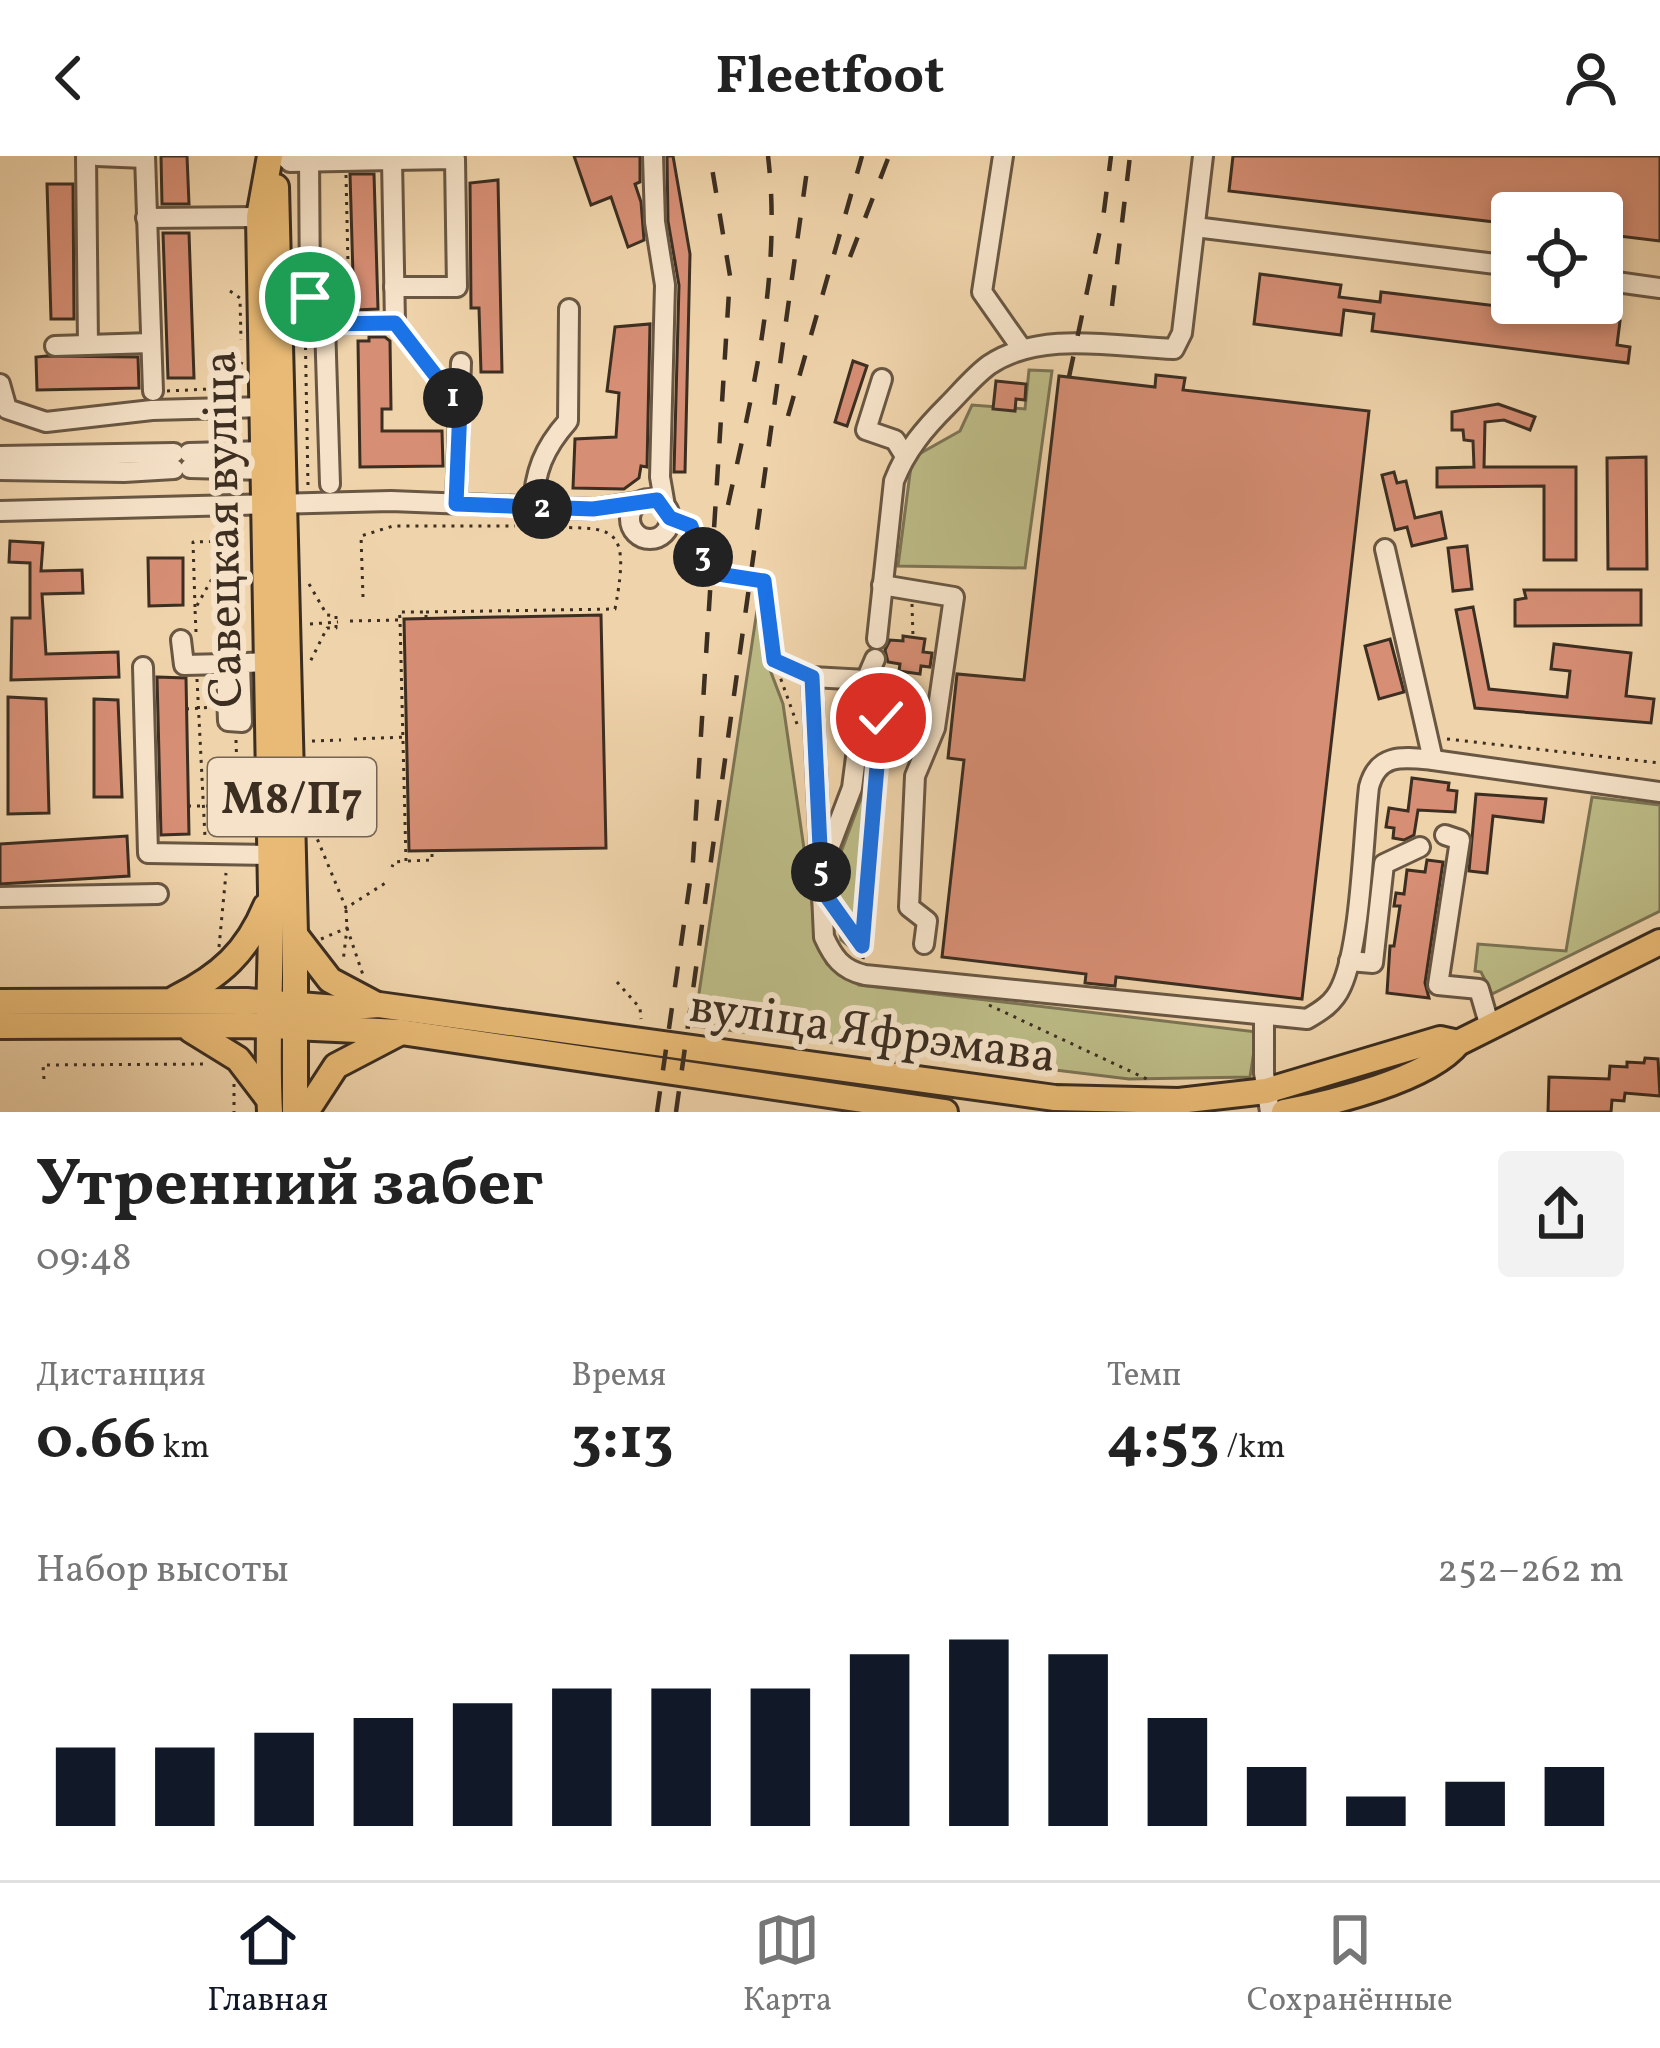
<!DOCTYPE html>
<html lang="ru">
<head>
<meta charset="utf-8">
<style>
  body { margin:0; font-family:Vollkorn,serif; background:#f2f2f2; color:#222; height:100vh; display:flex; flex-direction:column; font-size:45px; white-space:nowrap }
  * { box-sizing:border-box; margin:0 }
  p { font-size:39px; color:#767676 }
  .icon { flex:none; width:66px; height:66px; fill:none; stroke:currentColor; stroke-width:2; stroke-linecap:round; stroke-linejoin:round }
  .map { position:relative; height:956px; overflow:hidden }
  .drawer { display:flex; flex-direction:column; background:#fff; flex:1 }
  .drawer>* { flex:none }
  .controls { position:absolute; left:1491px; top:36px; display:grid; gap:24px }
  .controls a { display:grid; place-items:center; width:132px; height:132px; border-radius:12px; background:#fff; box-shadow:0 6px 18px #0003; font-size:60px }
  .pin { position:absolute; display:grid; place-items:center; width:102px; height:102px; color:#fff; margin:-51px; border:6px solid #fff; border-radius:50%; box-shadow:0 3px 12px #0007 }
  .km { position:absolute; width:60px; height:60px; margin:-30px; border-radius:50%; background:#222; color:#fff; font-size:33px; line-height:60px; text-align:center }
  .round { display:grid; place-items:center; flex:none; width:126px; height:126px; border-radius:12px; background:#f2f2f2 }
  .summary { display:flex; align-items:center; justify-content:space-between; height:204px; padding:0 36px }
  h1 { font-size:66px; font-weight:700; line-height:90px }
  .metrics { display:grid; grid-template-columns:repeat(3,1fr); gap:18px; height:204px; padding:12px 36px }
  .metrics div { display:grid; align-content:center }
  .metrics b { font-size:60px; font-weight:700 }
  .metrics small { font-size:33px; font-weight:400 }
  .metrics p { font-size:33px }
  .chart { height:336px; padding:24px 36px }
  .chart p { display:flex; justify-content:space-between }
  .chart svg { width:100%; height:216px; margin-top:12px; stroke:#111827; stroke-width:6 }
  header { display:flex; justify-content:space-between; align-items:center; height:156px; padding:0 36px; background:#fff; font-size:54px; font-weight:700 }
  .dock { display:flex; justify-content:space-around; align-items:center; height:168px; border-top:3px solid #e0e0e0; background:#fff; font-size:33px; color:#767676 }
  .dock a { display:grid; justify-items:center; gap:6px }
  .dock .selected { color:#111827 }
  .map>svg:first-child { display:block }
</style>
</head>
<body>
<header><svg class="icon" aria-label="back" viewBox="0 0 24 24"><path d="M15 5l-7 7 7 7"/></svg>Fleetfoot<svg class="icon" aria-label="person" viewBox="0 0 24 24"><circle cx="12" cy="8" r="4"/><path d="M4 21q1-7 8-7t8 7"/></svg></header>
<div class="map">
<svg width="1660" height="956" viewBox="0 0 1660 956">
  <rect width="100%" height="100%" fill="#efd3aa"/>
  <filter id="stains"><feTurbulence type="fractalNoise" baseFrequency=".00167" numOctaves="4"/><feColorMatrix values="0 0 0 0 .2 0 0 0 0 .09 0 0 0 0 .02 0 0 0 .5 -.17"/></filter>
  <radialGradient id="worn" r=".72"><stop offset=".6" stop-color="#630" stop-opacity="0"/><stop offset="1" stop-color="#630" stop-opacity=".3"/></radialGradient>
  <g fill="#bcbb86" stroke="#7c7454" stroke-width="3">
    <polygon points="1029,214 1052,215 1025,412 898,410 912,302 960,275 972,249 1025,253"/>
    <polygon points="758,448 769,511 783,548 818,789 827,808 859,829 1257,876 1250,921 1129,923 694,870"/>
    <polygon points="870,566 880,569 863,801 841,784 835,745 837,707 862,640"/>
    <polygon points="1592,641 1660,649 1660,755 1492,838 1481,816 1475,815 1478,788 1566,795"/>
  </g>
  <g fill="#d68e74" stroke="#3c2e21" stroke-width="3">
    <polygon points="161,0 187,0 189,48 162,48"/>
    <polygon points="574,0 640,0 640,26 635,28 641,46 644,84 628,91 611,41 591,49"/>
    <polygon points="667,0 673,0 690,98 685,316 674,316 679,129 668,65"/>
    <polygon points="1233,0 1660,0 1660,85 1602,78 1602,57 1512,57 1512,68 1229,35"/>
    <polygon points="350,18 374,18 378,153 354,154"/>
    <polygon points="498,24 502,216 481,216 479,152 471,152 470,27"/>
    <polygon points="47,28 73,28 74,163 51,163"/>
    <polygon points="163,77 189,77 194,222 168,222"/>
    <polygon points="1260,118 1341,129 1339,141 1380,146 1381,136 1620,165 1617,189 1630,191 1628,207 1372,175 1374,158 1344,154 1341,179 1254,168"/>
    <polygon points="650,168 647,311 641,310 639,322 624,333 573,332 575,283 616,281 619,237 607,235 615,171"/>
    <polygon points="369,181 385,181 390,185 391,253 382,253 382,275 442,275 443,310 360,311 358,185 369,185"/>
    <polygon points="47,200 138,201 139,232 37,234 36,201"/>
    <polygon points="853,205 867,210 847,270 835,266"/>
    <polygon points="1156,219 1185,222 1183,234 1369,255 1302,843 1116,821 1115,830 1085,827 1086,818 942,801 964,604 948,602 957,518 1024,524 1059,220 1155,231"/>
    <polygon points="996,225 1026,228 1025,244 1016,243 1015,255 993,253"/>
    <polygon points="1498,248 1535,261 1530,274 1504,264 1485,266 1484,311 1576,311 1576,404 1544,404 1544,330 1437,331 1437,312 1474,311 1473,285 1464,284 1463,274 1452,274 1452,256"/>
    <polygon points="1646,301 1647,413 1608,413 1607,302"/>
    <polygon points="1394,316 1397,327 1406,325 1415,362 1441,356 1446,382 1412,390 1407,371 1395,374 1382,319"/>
    <polygon points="10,385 43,387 41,415 82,414 83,437 42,438 46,498 118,496 119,521 11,524 12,462 30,462 30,407 9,406"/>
    <polygon points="1467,390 1472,433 1453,435 1448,392"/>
    <polygon points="148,402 183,402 183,449 149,450"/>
    <polygon points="1524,434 1641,434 1641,469 1515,470 1515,444 1526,442"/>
    <polygon points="1473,451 1489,533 1567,541 1570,515 1551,513 1554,488 1631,497 1626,540 1654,543 1651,567 1475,552 1456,454"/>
    <polygon points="601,459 606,692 409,695 404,463"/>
    <polygon points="903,480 925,483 923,496 932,497 930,511 921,510 920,518 899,515 900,508 888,506 885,494 890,484 903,485"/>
    <polygon points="1390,483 1404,536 1379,543 1365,490"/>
    <polygon points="157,521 186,522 189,678 161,679"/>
    <polygon points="8,541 46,543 49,657 8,658"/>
    <polygon points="94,543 118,544 122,641 94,641"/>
    <polygon points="1412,622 1449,627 1448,634 1457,635 1455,656 1418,654 1414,679 1404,684 1393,682 1394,672 1386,671 1389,652 1408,655"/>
    <polygon points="1476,638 1546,643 1543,666 1493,660 1487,717 1469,715"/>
    <polygon points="127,680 129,720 0,728 0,688"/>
    <polygon points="1427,704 1443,706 1425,827 1429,842 1387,837 1390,790 1394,790 1400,750 1394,750 1396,737 1404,738 1407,714 1425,716"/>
    <polygon points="1645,902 1658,903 1660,940 1625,937 1624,945 1612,944 1611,956 1548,956 1549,921 1609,923 1610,910 1627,911 1627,906 1644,907"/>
  </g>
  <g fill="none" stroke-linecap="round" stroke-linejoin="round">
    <g stroke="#695743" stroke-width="24">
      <g id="minor">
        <polyline points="86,0 88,189"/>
        <polyline points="97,0 145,2"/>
        <polyline points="145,0 153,235"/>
        <polyline points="284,0 290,6 392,4 395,167 325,168"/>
        <polyline points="309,0 310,141 325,168 330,328"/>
        <polyline points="392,0 392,4 455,3 457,131 394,131"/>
        <polyline points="653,0 655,66 665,129 660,321 665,350"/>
        <polyline points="1003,0 982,136 1022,193"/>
        <polyline points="146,62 259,61"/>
        <polyline points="1195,71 1512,110"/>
        <polyline points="1602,124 1660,132"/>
        <polyline points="55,190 151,187"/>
        <polyline points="882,223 866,274 895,284 905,300"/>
        <polyline points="0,228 7,253 46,266 152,254 261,251"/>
        <polyline points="189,297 262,295"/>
        <polyline points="0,300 174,297"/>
        <polyline points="190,312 262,314"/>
        <polyline points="0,314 124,316 174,313"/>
        <circle cx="650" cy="363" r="20"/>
        <polyline points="456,348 461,207"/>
        <path d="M533 353C534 316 544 292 568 265L569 153"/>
        <polyline points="0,355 391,345 593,353 638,346"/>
        <polyline points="1385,393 1433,604"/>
        <polyline points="882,429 954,441 935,572 915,620 909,751 927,765 924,788"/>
        <path d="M877 483 894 325C906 294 925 272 948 249 961 236 974 220 989 209 1041 174 1115 191 1174 193L1182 177 1203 0"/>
        <polyline points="181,484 184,509 226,508"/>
        <polyline points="240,508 242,566 228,565 226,508 265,506"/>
        <polyline points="143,511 148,697 270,699"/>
        <path d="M866 524 812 521 824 781C833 801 842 814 865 819L1307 863C1321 855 1334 847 1341 831 1361 788 1363 683 1369 631 1378 597 1403 601 1433 604L1660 636"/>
        <polyline points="1445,679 1460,684 1438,829 1479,833 1490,871"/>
        <polyline points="825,703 852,632 866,524 875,503"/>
        <polyline points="0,741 158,738"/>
        <polyline points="1349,805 1373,807 1384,708 1420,691"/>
        <polyline points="1264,861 1264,917 1270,956"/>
      </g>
    </g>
    <g stroke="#3c2e21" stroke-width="30">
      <g id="major">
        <polyline points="276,31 295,778 295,956"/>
        <polyline points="296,780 330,824 377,849"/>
        <path d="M176 842C220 820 247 796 266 750"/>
        <polyline points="0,846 247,845 338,852 379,849 1055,942 1179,945 1266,935 1440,883 1458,887"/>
        <polyline points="0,870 248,869 401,876 945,956"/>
        <polyline points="191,874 238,903 267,941"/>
        <path d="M270 956C266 883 272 810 271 736L259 61 270 0"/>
        <polyline points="306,956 336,910 401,876"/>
        <path d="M1284 956C1331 947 1428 924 1458 887L1660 786"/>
      </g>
    </g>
    <g stroke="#3c2e21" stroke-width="3" stroke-dasharray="3 6" stroke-linecap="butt">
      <polyline points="346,19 349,153"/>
      <polyline points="230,135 240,142 241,184"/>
      <polyline points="305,164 308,330"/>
      <polyline points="403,177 445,231"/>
      <polyline points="167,235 231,232 242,206"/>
      <polyline points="231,238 231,210"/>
      <polyline points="232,362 234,490"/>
      <polyline points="672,363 691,370 705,416 764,425 773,502"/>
      <polyline points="309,428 327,459 336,460 336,472 327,472 310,506"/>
      <polyline points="363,441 361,380 393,370 515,370"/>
      <polyline points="912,448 913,481"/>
      <polyline points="195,451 193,386 233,385"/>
      <path d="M426 456 615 453C633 359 609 374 531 371"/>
      <polyline points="400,462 399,456 426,456 426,463"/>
      <polyline points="350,465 400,464 406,705 394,706 392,711"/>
      <polyline points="310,468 338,466"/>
      <polyline points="196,476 195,453 232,387"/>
      <polyline points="781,507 799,515"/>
      <polyline points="885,514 905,523"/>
      <polyline points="197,523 205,681"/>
      <polyline points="186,553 215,551"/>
      <polyline points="797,568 774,504 804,506"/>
      <polyline points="354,583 407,581"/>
      <polyline points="1447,583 1660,607"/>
      <polyline points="236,584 239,682"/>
      <polyline points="312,585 341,584"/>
      <polyline points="188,650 236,650"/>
      <polyline points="314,675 346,752 387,726"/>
      <polyline points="408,705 432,704 432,695"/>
      <polyline points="346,754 347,772 363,819"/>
      <polyline points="839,758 861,789"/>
      <polyline points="321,783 347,772 343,806"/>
      <polyline points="219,791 226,717"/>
      <polyline points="863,803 881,562 910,516"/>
      <polyline points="617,826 640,852 641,863"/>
      <polyline points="989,849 1149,924"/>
      <polyline points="44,923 43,909 207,908"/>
      <polyline points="234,928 234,956"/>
    </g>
    <use href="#minor" stroke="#f5e2c8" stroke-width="18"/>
    <use href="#major" stroke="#e8ba75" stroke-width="24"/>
    <g stroke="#3c2e21" stroke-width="4.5" stroke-dasharray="21 21" stroke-linecap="butt">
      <polyline points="850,101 889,0"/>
      <polyline points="1112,150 1130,0"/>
      <polyline points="1069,221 1104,55 1111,0"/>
      <polyline points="788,260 862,0"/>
      <path d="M728 349C753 235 782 117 768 0"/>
      <polyline points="657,956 693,705 730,120 710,0"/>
      <polyline points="676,956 809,0"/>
    </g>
  </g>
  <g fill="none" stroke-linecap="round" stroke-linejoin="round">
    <g stroke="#fff" stroke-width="24">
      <polyline id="route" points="310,141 325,168 395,167 460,251 456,348 593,353 657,344 670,362 691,370 705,416 764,425 774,504 812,521 822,734 862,790 881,562"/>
    </g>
    <use href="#route" stroke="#1a73e8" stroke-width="15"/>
  </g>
  <g text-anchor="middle" stroke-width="12" stroke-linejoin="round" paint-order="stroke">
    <rect fill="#f5e2c8" stroke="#746453" stroke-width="3" x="208" y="602" width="168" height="78" rx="9"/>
    <g font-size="45" font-weight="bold" fill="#3c2e21">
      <text x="292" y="657">М8/П7</text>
    </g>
    <g font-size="48" fill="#3c2e21" stroke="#f5e2c8">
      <text transform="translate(221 373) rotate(-91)" y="17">Савецкая вуліца</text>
      <text transform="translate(873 873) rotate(8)" y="17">вуліца Яфрэмава</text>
    </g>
  </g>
  <rect width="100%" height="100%" filter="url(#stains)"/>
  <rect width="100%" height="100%" fill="url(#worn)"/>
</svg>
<div class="controls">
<a><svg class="icon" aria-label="locate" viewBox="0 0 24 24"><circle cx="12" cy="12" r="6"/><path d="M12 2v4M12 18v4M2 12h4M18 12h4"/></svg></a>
</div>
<div class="pin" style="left:310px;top:141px;background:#1e9e55"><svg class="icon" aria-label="arrive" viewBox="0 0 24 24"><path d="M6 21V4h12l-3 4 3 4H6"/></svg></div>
<div class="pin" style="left:881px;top:562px;background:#d93025"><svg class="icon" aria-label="check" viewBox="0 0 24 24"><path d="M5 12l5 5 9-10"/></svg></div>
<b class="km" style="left:453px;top:242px">1</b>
<b class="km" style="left:542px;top:353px">2</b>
<b class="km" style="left:703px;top:401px">3</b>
<b class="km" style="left:821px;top:716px">5</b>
</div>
<section class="drawer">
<div class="summary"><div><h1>Утренний забег</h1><p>09:48</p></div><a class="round"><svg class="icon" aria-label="share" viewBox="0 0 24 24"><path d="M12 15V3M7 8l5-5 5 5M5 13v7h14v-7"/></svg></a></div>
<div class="metrics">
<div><p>Дистанция</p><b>0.66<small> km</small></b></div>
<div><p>Время</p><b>3:13</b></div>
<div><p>Темп</p><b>4:53<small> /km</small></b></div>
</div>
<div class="chart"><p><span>Набор высоты</span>252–262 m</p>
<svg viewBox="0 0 160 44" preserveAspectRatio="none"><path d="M5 44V28M15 44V28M25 44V25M35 44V22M45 44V19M55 44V16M65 44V16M75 44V16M85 44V9M95 44V6M105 44V9M115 44V22M125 44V32M135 44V38M145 44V35M155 44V32"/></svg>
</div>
</section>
<nav class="dock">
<a class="selected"><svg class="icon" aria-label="home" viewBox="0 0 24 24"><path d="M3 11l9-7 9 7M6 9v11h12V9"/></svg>Главная</a>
<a><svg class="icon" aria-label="map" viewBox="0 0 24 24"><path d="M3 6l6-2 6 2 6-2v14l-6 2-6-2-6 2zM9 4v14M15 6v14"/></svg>Карта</a>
<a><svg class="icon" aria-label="saved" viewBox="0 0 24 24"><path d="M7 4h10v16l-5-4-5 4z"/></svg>Сохранённые</a>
</nav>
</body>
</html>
